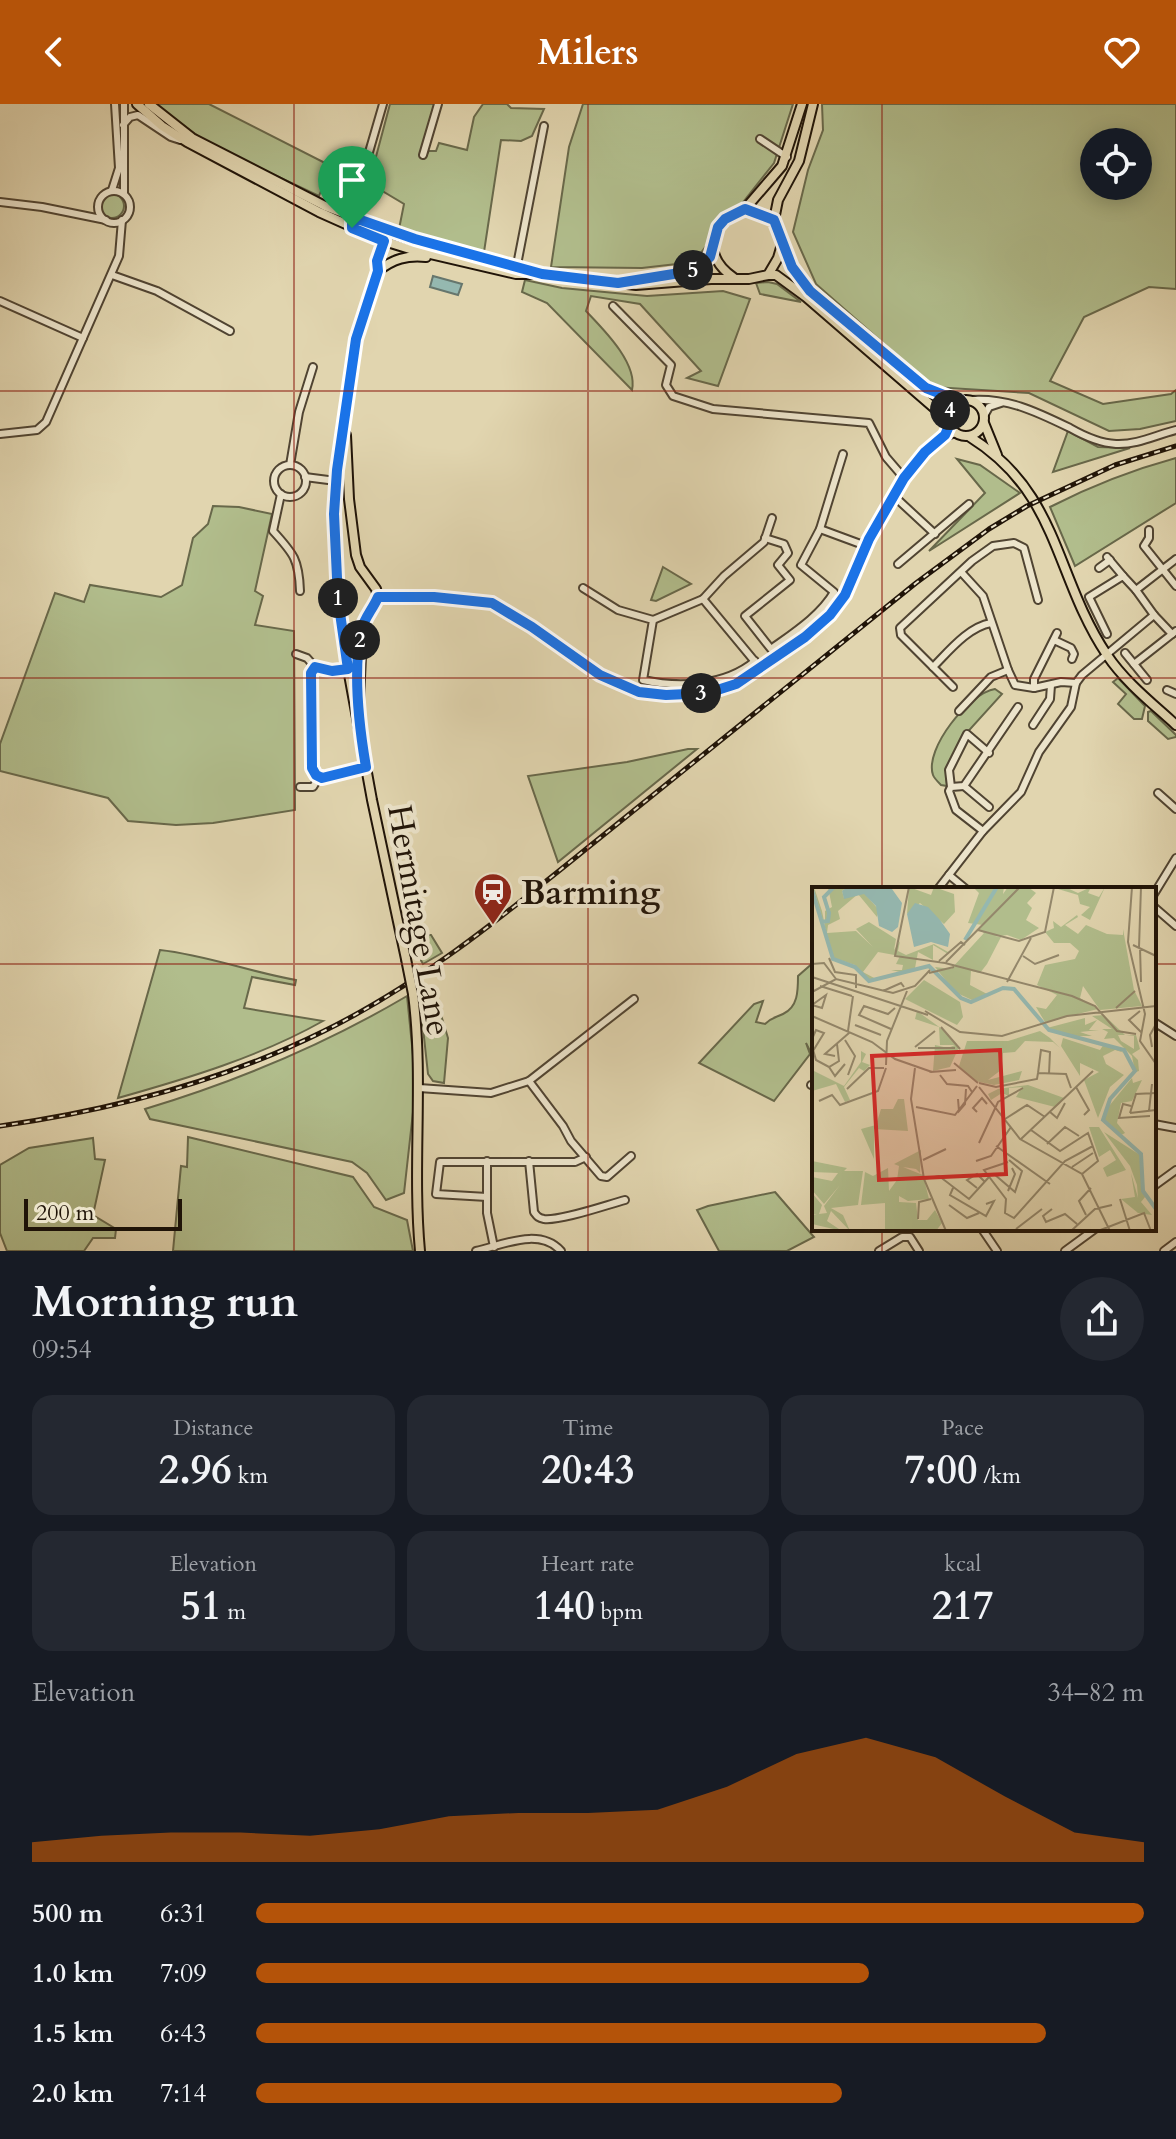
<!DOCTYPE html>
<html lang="en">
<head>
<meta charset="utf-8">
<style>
  body { margin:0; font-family:Cardo,serif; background:#242831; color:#f1f3f6; height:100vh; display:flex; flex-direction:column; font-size:30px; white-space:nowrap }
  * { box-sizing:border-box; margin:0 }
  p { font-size:26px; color:#9ea1a6 }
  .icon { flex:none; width:44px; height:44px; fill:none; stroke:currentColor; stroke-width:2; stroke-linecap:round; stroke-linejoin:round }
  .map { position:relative; height:1147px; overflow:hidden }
  .drawer { display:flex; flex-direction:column; background:#171b24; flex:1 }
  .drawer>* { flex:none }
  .controls { position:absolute; left:1080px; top:24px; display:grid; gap:16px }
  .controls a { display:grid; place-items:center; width:72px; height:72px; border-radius:50%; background:#171b24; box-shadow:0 4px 20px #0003; font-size:40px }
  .scale { position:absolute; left:24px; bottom:20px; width:158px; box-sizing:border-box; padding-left:8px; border:4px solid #201408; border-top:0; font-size:22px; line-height:28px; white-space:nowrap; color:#201408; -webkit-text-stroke:6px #ece4cb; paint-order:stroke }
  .pin { position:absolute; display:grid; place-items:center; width:68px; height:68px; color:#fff; margin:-82px -34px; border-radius:50% 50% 50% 0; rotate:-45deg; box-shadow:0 0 8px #0007 }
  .pin .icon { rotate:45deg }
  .km { position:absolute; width:40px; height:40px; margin:-20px; border-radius:50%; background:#222; color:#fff; font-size:22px; line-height:40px; text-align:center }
  .round { display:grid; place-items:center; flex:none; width:84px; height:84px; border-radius:42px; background:#242831 }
  .headline { display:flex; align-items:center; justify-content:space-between; height:136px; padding:0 32px }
  h1 { font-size:44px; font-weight:600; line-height:60px }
  .figures { display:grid; grid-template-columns:repeat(3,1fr); gap:12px; height:136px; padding:8px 32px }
  .figures div { display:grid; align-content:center; border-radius:20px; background:#242831; text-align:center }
  .figures b { font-size:40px; font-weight:600 }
  .figures small { font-size:22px; font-weight:400 }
  .figures p { font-size:22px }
  .chart { height:224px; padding:16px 32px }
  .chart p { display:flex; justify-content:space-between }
  .chart svg { width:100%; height:144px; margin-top:8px; fill:#b45309; opacity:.7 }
  ul { padding:0 32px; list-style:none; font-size:26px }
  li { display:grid; grid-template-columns:128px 96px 1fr; align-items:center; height:60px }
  li i { height:20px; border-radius:10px; background:#b45309 }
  header { display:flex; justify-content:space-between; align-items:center; height:104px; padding:0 32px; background:#b45309; color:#fff; font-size:36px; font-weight:600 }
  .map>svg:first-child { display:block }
</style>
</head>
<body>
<header><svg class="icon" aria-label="back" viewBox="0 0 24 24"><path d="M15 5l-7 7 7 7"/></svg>Milers<svg class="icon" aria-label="heart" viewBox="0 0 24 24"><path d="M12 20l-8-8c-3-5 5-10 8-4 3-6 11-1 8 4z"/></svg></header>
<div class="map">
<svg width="1176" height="1147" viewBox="0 0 1176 1147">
  <rect width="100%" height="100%" fill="#e1d5af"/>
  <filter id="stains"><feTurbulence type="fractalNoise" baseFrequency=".0025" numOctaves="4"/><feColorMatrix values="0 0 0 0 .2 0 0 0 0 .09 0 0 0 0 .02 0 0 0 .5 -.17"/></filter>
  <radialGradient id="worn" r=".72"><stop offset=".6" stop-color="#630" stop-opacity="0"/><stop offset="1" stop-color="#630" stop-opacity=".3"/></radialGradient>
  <g fill="#b1bd8c" stroke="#68684a" stroke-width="2" fill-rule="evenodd">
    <polygon points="154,0 209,0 331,62 319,92 209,40"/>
    <polygon points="390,0 435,0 420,52 424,54 429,47 436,47 439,39 467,46 474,13 483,0 507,0 511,4 544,5 532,32 521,37 501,36 484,148 399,125 404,100 369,79"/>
    <polygon points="583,0 793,0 774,59 740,102 726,107 715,118 710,128 709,138 694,158 642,164 551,163 569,43"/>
    <path d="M822 0H1176V185L1149 183 1084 213 1050 277 1103 300 1171 290 1176 286V317L1140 325 1109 327 1029 289 933 283 816 180 793 128 808 66 823 26ZM1094 38H1138V82H1094Z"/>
    <circle cx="112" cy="102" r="12"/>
    <path d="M525 176 562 184 647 192 723 187 750 195 718 282 687 274 701 267 640 200 591 192 586 207C603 225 638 259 632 286L547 199 522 188Z"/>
    <polygon points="768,178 777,180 801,198 760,190 756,179"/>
    <polygon points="1068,327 1098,343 1130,344 1053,368"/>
    <path d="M1176 354V399L1075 462 1050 403C1091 382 1132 366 1176 354Z"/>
    <polygon points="957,355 980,361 1020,389 929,447 985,389"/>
    <polygon points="213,402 239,403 272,410 255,487 263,492 255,521 294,527 295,706 213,719 176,721 128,717 108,694 0,667 0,640 55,489 84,498 90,481 161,493 182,481 193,434 208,420"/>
    <polygon points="663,463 691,480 656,497 651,496"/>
    <polygon points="1118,574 1145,602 1142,615 1134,615 1118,600 1126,590 1113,578"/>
    <path d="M995 585 1002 590 962 634 946 667 947 682 941 681C939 679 934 674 933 671 924 645 969 589 995 585Z"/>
    <polygon points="1151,607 1176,631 1176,633 1168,635 1148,617 1148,608"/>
    <polygon points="688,645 697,645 558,758 528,672 627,658"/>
    <polygon points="414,831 431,831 442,849 423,860 415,846"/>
    <path d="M160 846C206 851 250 868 296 876L295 881 252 873 244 904 323 917C259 953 189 974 118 994Z"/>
    <path d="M814 858V955L806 939 810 950 774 997 699 959 754 900 763 897 756 918 765 920C772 913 775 914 783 910 798 903 798 887 798 872Z"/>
    <polygon points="419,887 427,891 431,904 438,901 448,934 444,979 433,977 428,970"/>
    <path d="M407 892 416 981 404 1089 386 1096 367 1069 352 1058 150 1015 145 1005C238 977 324 941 407 892Z"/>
    <polygon points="188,1033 353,1073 374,1103 407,1116 413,1147 173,1147 181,1062 187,1063"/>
    <polygon points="93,1034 95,1055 105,1056 93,1111 116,1125 115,1134 93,1134 84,1147 7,1147 0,1129 0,1061 29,1044"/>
    <polygon points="775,1088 814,1133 787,1147 719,1147 697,1106 708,1102"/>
  </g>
  <polygon fill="#95b8b0" stroke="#66766d" stroke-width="2" points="433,172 462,180 458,191 430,183"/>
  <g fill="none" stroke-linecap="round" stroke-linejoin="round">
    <g stroke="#504432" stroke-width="10">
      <g id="minor">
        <polyline points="123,21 130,13 138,11 171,33 180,36"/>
        <polyline points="760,35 787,53"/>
        <polyline points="423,51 438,0"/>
        <polyline points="112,86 119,64 115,0"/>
        <circle cx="114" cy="103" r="16"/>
        <polyline points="124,90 124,0"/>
        <polyline points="0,98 42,103 106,116"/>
        <polyline points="352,116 358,86 383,0"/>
        <polyline points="516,166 544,22"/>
        <polyline points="112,171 157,187 230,227"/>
        <polyline points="0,197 83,234"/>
        <polyline points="613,202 671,261 666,281 673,292 713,305 869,319 886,353 904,374"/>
        <path d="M970 296C1007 293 1037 308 1070 324 1084 332 1099 339 1116 340 1137 341 1156 331 1176 326"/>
        <polyline points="984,312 989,303 1001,299"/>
        <polyline points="0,330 37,326 46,318 119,152 122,116"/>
        <polyline points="943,334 949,322"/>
        <polyline points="290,361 299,308 313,263"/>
        <circle cx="290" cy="377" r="16"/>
        <polyline points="305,373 336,377"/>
        <path d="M281 390 273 427C294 450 299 456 300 487"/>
        <polyline points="895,393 935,430"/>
        <polyline points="820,425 866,442"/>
        <polyline points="1149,426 1149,434 1144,442 1176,482"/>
        <path d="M765 434 784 440 788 449 778 461 790 476 745 512 771 545C793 529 820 512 834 488L801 461 820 425 843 350"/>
        <polyline points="1107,453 1123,472"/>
        <polyline points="898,460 969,400"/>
        <polyline points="1099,464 1110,456"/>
        <polyline points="962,469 983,492 1008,566 1015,581 1034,584"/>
        <path d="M583 484 618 506 653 516 643 576C679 584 725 582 755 557"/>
        <polyline points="378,493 434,493 492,499 532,523 600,571 639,588 666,591 708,589 736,580 761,565 830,511 845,491 869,435 904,374 934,338 955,329"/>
        <polyline points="703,495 724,472 764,438 772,414"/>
        <polyline points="1154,511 1172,530"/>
        <polyline points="653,516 703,495 761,565"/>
        <polyline points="1057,529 1034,575 1034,584 1061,578 1076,579"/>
        <polyline points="1107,530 1089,493 1123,472 1136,486"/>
        <polyline points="1054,536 1071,544 1074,550 1072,555"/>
        <polyline points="1125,549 1147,576"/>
        <polyline points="296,550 307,554 315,563"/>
        <polyline points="1134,560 1176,527"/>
        <path d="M933 563C949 547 968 523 991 519"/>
        <polyline points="348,565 332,567 315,563 311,569 312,664 316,671 322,674 366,663"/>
        <polyline points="953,583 901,531 900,524 972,457 993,442 1014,439 1024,444 1038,496"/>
        <polyline points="1167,586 1176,590"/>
        <polyline points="959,607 991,573 1008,566"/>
        <polyline points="1033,621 1050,595 1051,581"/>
        <polyline points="964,682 989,703"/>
        <polyline points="300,683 313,683 319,673"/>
        <polyline points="951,683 949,666 967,630 989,649"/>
        <polyline points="1158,689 1176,705"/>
        <polyline points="983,727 956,706 949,687 951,683 964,682 1018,603"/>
        <polyline points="949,771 966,785"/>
        <polyline points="938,785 983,727 1021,688 1039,648 1071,603 1076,579 1082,571 1154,511 1136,486 1176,455"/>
        <polyline points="1154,790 1176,754"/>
        <polyline points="1154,803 1176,822"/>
        <polyline points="1154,918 1176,932"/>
        <polyline points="529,977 563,1022 571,1037 601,1072 607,1073 631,1052"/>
        <polyline points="811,981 814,982"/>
        <polyline points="419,984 491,989 529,977 634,895"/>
        <polyline points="1154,1020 1176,1024"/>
        <polyline points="487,1057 487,1109 494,1143"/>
        <path d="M529 1057 534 1108C537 1112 538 1114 544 1115 561 1117 606 1101 625 1096"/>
        <polyline points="1154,1082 1176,1066"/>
        <polyline points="487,1093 436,1090 440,1058 575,1058 586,1053"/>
        <polyline points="982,1125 997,1147"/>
        <path d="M476 1147C503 1141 539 1123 561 1147"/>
        <polyline points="879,1147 902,1133 910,1133 919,1147"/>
        <polyline points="1065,1147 1095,1125"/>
        <polyline points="1164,1147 1176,1138"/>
      </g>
    </g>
    <g stroke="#201408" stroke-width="12">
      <g id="major">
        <polyline points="137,0 162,22 187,38 319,108 384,137 413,146 516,170 542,170 636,181 711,175 749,175 768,171 778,154 783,137"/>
        <polyline points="149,0 192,34 325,102 392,128 533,167"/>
        <polyline points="745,105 782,62 802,0"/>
        <polyline points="774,116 778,96 799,57 813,0"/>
        <path d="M392 128C382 139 377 152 378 167L359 224 351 265 337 366 334 410 338 495 348 565 372 696 406 855"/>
        <path d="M378 167C393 155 407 151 426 153"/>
        <polyline points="768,171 776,171 806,193 947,315"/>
        <path d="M734 174C701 151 709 119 745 105L774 116 792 163 810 187 926 284 959 297"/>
        <path d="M635 176C662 172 698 173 713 147"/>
        <circle cx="966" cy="314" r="18"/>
        <polyline points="984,319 997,351"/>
        <polyline points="346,331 349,395 356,451 360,463 376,485 378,493 362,525 359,599"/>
        <path d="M970 333C1060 389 1054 472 1107 551 1125 578 1153 600 1176 621"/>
        <path d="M413 890C424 976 412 1061 420 1147"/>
      </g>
    </g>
    <use href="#minor" stroke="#ece4cb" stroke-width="6"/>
    <use href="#major" stroke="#e1d5af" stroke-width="8"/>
    <g stroke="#201408" stroke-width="5">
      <path id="rail" d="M0 1022C113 1006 221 978 324 927 424 878 509 807 596 737 703 651 809 565 916 479L989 425 1027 402 1115 361 1176 342"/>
    </g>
    <use href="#rail" stroke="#ece4cb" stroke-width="2" stroke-dasharray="6" stroke-linecap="butt"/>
    <g stroke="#201408" stroke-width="12" stroke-linecap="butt">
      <polyline id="major-bridge" points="406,855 413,890"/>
    </g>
    <use href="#major-bridge" stroke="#e1d5af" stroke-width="8"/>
  </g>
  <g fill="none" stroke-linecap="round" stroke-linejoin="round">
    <g stroke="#fff" stroke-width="16">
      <path id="route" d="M745 105 774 116 792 163 810 187 926 284 959 297 948 309 949 322 945 331 925 348 904 374 869 435 845 491 830 511 805 533 736 580 708 589 666 591 639 588 600 571 532 523 492 499 434 493H378C373 505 364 514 361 527 353 567 359 622 366 663L322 674 316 671 312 664 311 569 315 563 332 567 348 565 338 495 334 410 337 366 356 235 378 167 377 157 384 137 352 124V113L415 135 542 170 618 179 692 167 710 153 718 123 725 115Z"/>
    </g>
    <use href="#route" stroke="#1a73e8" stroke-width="10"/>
  </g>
  <path fill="none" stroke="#8f2418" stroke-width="2" stroke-opacity="0.55" d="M294 0V1147M588 0V1147M882 0V785M0 287H1176M0 574H1176M0 860H814M1154 860H1176M882 1125V1147"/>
  <defs>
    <g id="station-pin" transform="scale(2)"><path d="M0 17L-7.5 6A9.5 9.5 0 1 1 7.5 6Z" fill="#8f2418" stroke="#ece4cb"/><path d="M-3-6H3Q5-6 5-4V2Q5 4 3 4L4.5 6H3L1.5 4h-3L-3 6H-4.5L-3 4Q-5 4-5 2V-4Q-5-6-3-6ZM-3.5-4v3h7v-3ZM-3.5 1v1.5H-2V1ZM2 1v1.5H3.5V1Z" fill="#fff"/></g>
  </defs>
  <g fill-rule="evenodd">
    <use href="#station-pin" x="493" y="788"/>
  </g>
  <g text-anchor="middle" stroke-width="8" stroke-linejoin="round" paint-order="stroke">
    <g font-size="34" font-weight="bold" fill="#201408" stroke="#ece4cb" text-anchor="start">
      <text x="521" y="800">Barming</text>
    </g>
    <g font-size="34" fill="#201408" stroke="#ece4cb">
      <text transform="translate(420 816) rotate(80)" y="12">Hermitage Lane</text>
    </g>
  </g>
  <g transform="translate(812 783)">
    <rect width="344" height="344" fill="#e1d5af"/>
    <path d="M1 0 3 3 10 24 13 39V24L20 20 16 0H35L30 4 32 11 43 7H53L67 23 65 30 46 7 26 24 28 32 16 38 15 46 44 44 61 60 44 42 57 35 84 52 82 63 88 54 86 64 94 68 122 57 136 65 149 55 136 67 121 58V73L106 65 103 81 93 86 79 83H90L91 78 84 77 88 69 66 65 51 85 64 92H57L43 78 22 71ZM97 0 119 8 122 0 142 7 143 25 132 37 108 16 95 27ZM161 0H192L191 7 196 0H216L224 6 215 16 220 21 214 33 227 41 209 53 195 48 183 50H189L175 77 168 86 159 84 158 98 175 107 160 113 143 105 123 80 139 82 172 46 167 43 171 38 156 36 167 6ZM253 0 266 6 279 0 276 6 287 10 293 0 278 33 269 28 278 20 268 17 266 8 246 2ZM265 28 266 30 253 38 266 47 274 38 295 47 311 48V42L322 103 330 119 288 123 271 99 268 111 286 122 233 135 224 120 234 122 245 108 225 98 233 78 263 72 267 64 258 56H242L233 45 242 41 241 34 249 40ZM112 93 148 115 151 130 145 138 93 112ZM105 124 130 142 147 160 138 180 121 184 123 158 136 161 143 158H128L127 140 103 132ZM292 128 313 148H306L309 154 322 162V149H314L324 148 328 162 320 167 326 173 327 184 323 185 320 169 302 151 292 152 296 145 290 142H300L280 129ZM273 131V138L285 133 277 143H287L268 145 280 149H252L235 141ZM228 144 238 151 248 161 241 155 213 154 203 165 191 166 189 183 176 193 210 184 207 193 182 198 163 194 147 179 155 154H196ZM251 151 288 163 292 157 313 166 303 163 291 169 294 177 312 188 298 200 286 231 272 193 287 185 268 176V189L249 159ZM49 164 54 167 50 175 58 178 52 184 47 181 32 200 38 213 33 215 24 197 0 204V183L32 199 49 175ZM320 191 321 196 330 193 320 214 309 216 305 236 313 246 307 249 292 233 293 224ZM216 198 252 211 243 220 204 210 210 200 197 201V209L190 206 179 213 176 207 186 202ZM86 212H92L96 244 62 242V272L49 242 64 238 69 222H81ZM277 240H287L314 283 295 290 291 281 304 273 298 263 287 270ZM292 245 328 268 333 310 329 315 340 328 326 326 309 312 323 310 319 286 326 311 325 298 318 279ZM109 263 108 286 104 282 91 280 111 288 117 312 96 314 87 309V315L104 316 106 333H115L123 323 130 336 124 344H73V316L49 318 53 285 61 289 76 281 77 304 85 293 87 279 82 277ZM0 274 35 281 32 284H51L46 318 19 321 31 328 38 344 19 324 15 334 30 344 0 337V328H5L0 327V306L10 318 7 327 15 326 12 319 28 298 12 317 0 303V290L20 294 26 286 0 285Z" fill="#b1bd8c"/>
    <path d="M35 0 80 2 90 16 86 40 80 45 67 39 64 19 52 7 32 12 30 4ZM103 16 116 20 128 33 138 47 136 60 119 55 102 60 95 27Z" fill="#95b8b0"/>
    <path fill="none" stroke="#95b8b0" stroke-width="4" d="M0 3 21 72 43 80 57 94 117 79 149 111 159 115 191 101 202 102 237 143 312 163 323 184 298 212 291 233 329 267 331 304 344 322M9 35 16 34 17 26 12 10 22 0M153 53 185 0"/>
    <path fill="none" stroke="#94886c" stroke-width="2" d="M97 0 83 69 133 76 260 109 283 119 305 144 324 147M320 0 316 55 333 127 328 154 344 177M166 43 207 54 233 45 242 0M321 58 344 69M327 60 329 0M328 61 329 95M211 69 223 77 247 68M17 71 23 85 44 88V101M127 74 149 55 153 58M134 75 208 0M0 77 12 76 24 92M117 86 142 80M0 90 116 128M195 95 219 51M8 99 40 109M71 104 89 96 92 100M0 105 24 92 81 106 103 99 118 83M0 118 14 108 10 121 0 118M304 121 323 104M113 124 148 145 190 149 255 129 344 119M328 124 317 133 330 146M0 129 60 155 83 172 120 185M43 138 69 148M129 140 148 162M79 142 47 128 52 119 76 127 83 121M36 144 41 109M0 152 4 143 12 146 1 164M33 153 43 169 36 188M0 159 4 173 17 180 27 174 25 157M103 160 123 144M340 160 338 148 344 137M106 161H143M23 169 13 167 37 146M142 176 166 196M74 178 75 154 95 104M17 180 23 189 33 177M103 181 99 212 112 292 134 344M118 185 144 183M226 186 229 163 238 165 237 187M128 188 135 197 156 199 160 205M167 196 184 200 225 192 226 186 254 187 259 201M167 200 208 252 270 287 298 344M264 200 277 223 272 228M35 202 57 181H72M146 212 147 224 153 217 154 202M7 214 20 208 28 218 66 204 74 181M319 219 311 217 307 231 338 229M104 220 143 228 165 199M337 224 340 197M165 225 161 221 170 211 175 217M238 225 245 231 253 216M318 226 324 207 344 206M318 226 344 223M193 232 215 218 233 230M219 243 248 264 276 246 286 274 270 287M209 252 281 184M167 256 186 215 211 201M235 257 253 240 267 249M184 259 238 297M111 273 134 262M164 274 179 269 199 240M196 275 172 283 194 312 193 326 202 331 253 274 281 259M260 280 281 266M182 287 203 305 210 284 197 273M112 292 127 289 157 312 177 290M141 301 138 308 174 329 182 314 174 317M165 301 155 293 165 287 172 294M196 304 203 287 200 281M308 312 318 344M137 318 155 331 167 326M240 322 231 329 234 335 253 327 265 337M274 328 267 314 279 301M106 332 107 315 119 312M204 342 230 322M259 344 283 322 300 318M286 344 332 326 339 344"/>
    <path fill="#d62828" fill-opacity="0.15" stroke="#d62828" stroke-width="4" d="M188 163 194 287 67 293 60 169Z"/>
    <rect width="344" height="344" fill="none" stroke="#201408" stroke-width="4"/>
  </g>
  <rect width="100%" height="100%" filter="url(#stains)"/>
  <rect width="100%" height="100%" fill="url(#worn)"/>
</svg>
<div class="controls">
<a><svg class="icon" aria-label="locate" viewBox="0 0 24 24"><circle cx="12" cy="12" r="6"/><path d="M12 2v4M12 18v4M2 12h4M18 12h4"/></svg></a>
</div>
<div class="scale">200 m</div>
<div class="pin" style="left:352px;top:124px;background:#1e9e55"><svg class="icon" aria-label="arrive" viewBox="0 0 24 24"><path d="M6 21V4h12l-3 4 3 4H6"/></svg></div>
<b class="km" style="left:338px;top:494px">1</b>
<b class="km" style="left:360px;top:536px">2</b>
<b class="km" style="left:701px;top:589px">3</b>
<b class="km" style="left:950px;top:306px">4</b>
<b class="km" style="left:693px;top:166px">5</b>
</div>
<section class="drawer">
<div class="headline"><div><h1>Morning run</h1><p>09:54</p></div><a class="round"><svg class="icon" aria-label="share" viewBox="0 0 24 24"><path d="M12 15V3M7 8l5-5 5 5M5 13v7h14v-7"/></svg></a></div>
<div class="figures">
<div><p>Distance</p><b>2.96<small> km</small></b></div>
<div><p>Time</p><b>20:43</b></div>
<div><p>Pace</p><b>7:00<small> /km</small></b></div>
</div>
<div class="figures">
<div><p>Elevation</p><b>51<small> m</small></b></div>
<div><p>Heart rate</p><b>140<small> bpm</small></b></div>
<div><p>kcal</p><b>217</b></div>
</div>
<div class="chart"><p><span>Elevation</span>34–82 m</p>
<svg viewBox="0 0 160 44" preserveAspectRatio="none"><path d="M0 44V38L10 36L20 35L30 35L40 36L50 34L60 30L70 29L80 29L90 28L100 21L110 11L120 6L130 12L140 24L150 35L160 38V44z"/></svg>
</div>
<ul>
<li><b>500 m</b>6:31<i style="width:100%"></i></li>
<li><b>1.0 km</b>7:09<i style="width:69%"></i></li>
<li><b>1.5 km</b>6:43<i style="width:89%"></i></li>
<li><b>2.0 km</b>7:14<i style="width:66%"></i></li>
</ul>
</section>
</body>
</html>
